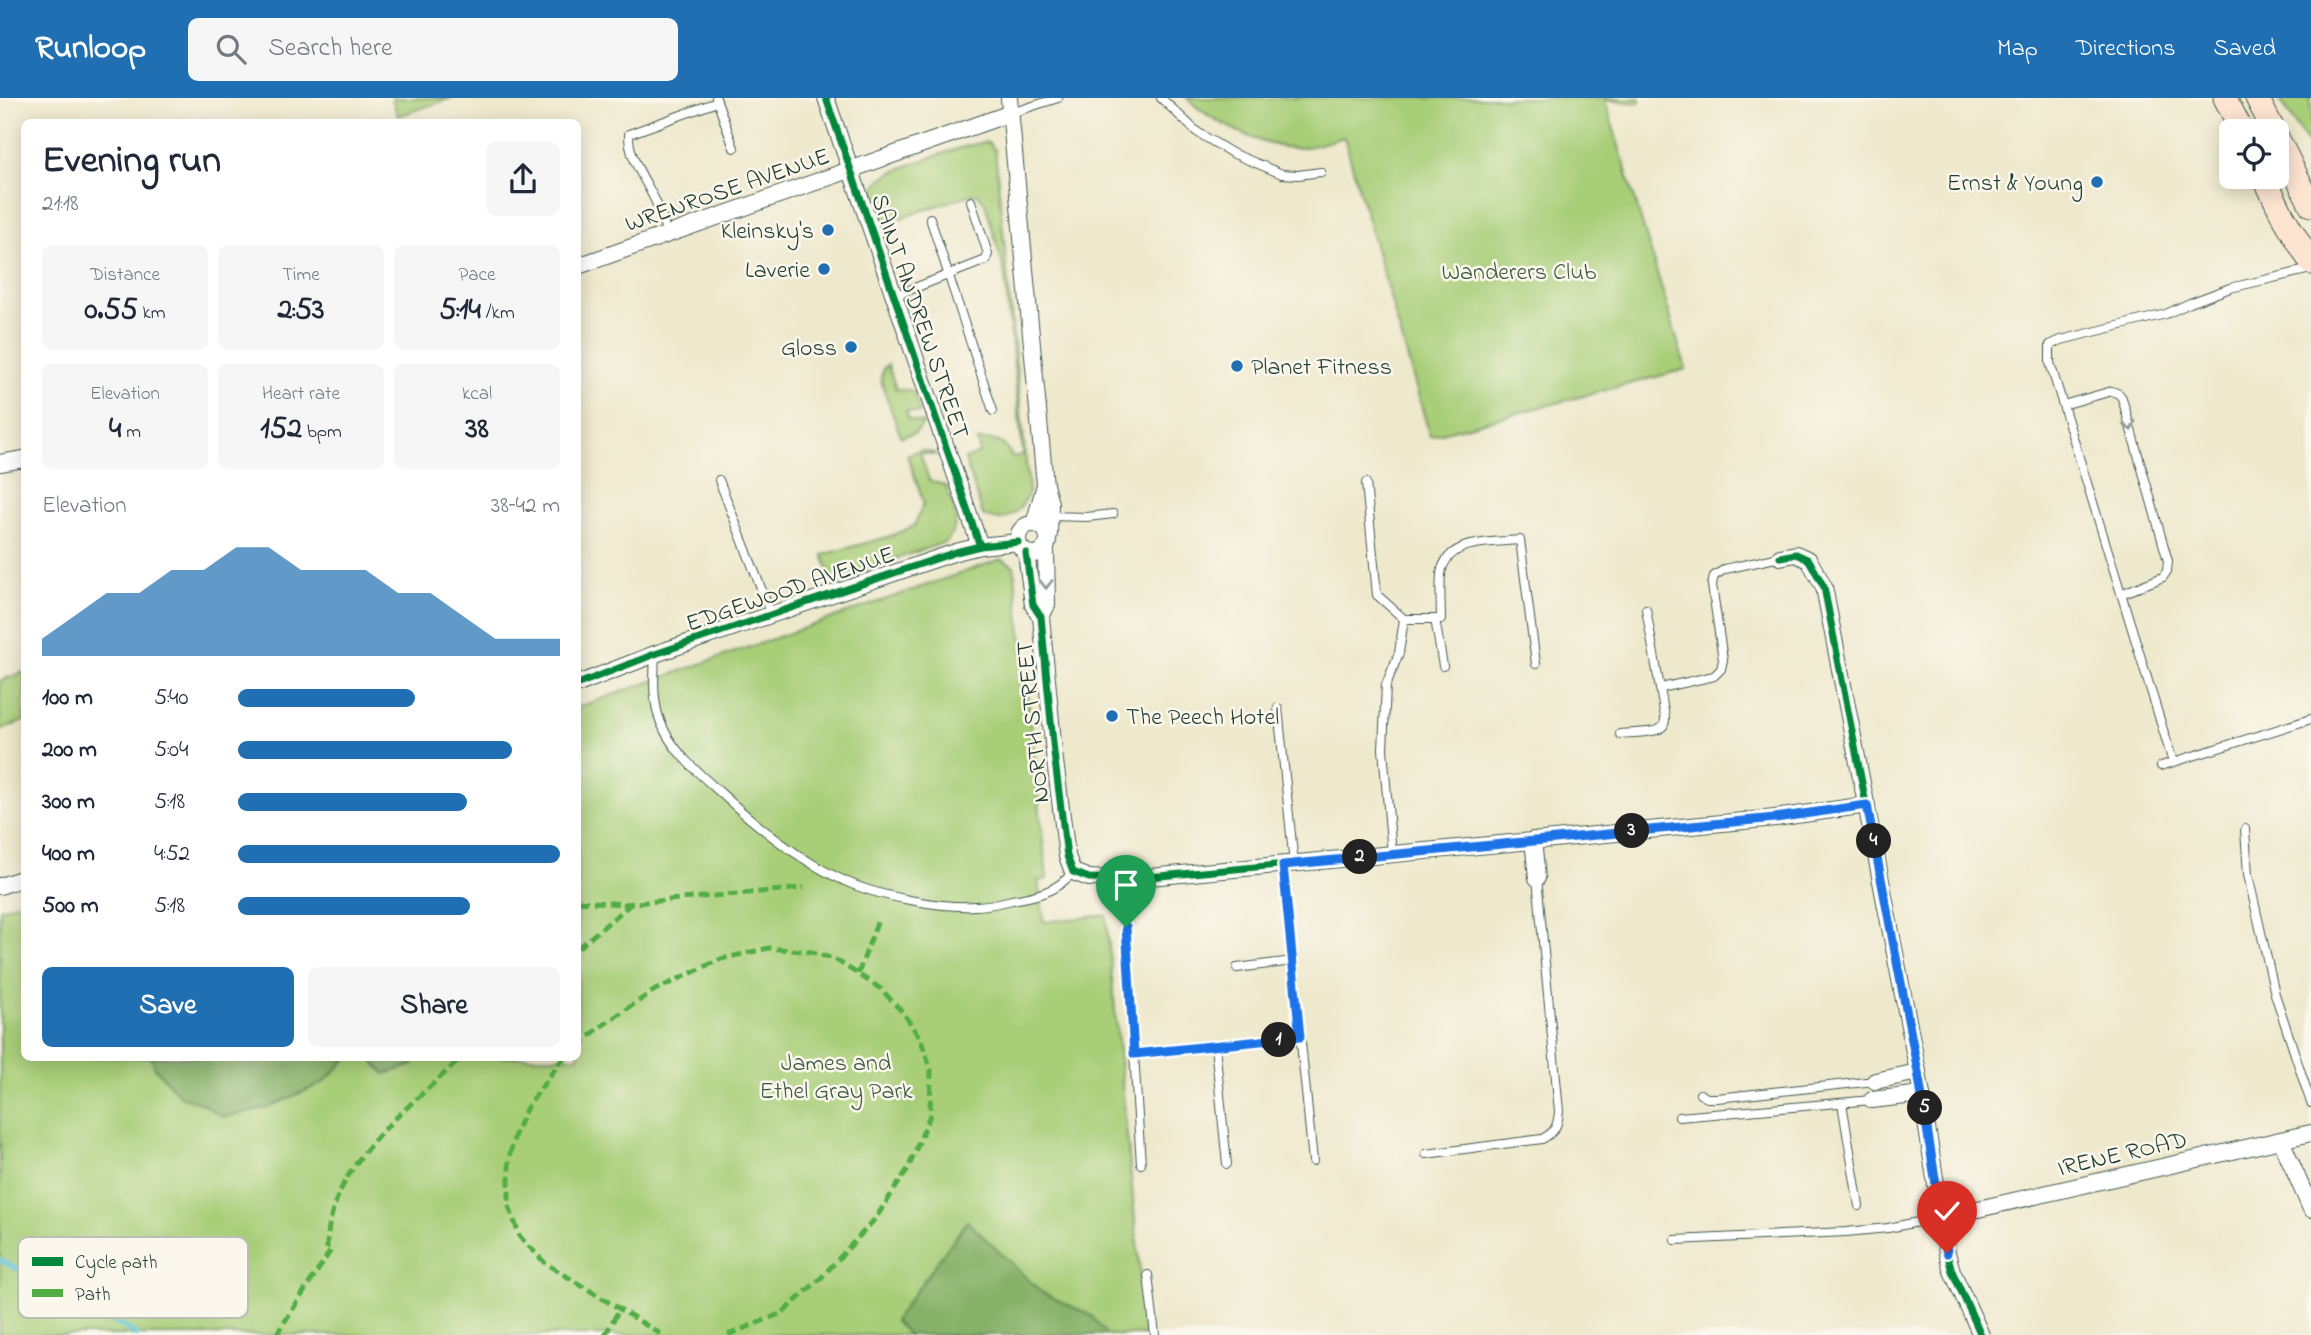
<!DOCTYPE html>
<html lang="en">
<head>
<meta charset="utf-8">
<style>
  body { margin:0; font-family:"Indie Flower",sans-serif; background:#f6f6f7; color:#1f2937; height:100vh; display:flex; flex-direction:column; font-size:26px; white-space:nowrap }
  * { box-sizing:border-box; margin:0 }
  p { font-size:23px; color:#747a83 }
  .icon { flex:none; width:38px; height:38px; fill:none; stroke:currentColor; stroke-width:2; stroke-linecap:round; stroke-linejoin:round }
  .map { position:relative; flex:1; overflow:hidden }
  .drawer { position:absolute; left:21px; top:21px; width:560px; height:942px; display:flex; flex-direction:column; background:#fff; border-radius:10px; box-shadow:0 4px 18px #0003 }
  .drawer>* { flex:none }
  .tools { position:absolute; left:2219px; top:21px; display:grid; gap:14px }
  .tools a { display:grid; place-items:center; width:70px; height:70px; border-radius:10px; background:#fff; box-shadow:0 4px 18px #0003; font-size:35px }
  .pin { position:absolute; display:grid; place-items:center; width:60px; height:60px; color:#fff; margin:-72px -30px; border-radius:50% 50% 50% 0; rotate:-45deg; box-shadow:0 0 7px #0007 }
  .pin .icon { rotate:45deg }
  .km { position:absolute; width:35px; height:35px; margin:-18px; border-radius:50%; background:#222; color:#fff; font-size:19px; line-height:35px; text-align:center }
  .round { display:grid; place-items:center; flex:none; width:74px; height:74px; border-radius:10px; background:#f6f6f7 }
  .summary { display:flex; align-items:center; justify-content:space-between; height:119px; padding:0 21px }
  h1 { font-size:38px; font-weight:700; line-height:52px }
  .metrics { display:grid; grid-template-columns:repeat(3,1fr); gap:10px; height:119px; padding:7px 21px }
  .metrics div { display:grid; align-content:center; border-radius:10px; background:#f6f6f7; text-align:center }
  .metrics b { font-size:30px; font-weight:700 }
  .metrics small { font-size:19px; font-weight:400 }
  .metrics p { font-size:19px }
  .chart { height:196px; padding:14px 21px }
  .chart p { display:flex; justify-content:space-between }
  .chart svg { width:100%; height:126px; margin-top:7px; fill:#1f6fb2; opacity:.7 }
  .button { display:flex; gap:14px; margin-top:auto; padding:14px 21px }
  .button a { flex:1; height:80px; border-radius:10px; background:#1f6fb2; color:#fff; font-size:28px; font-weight:700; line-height:80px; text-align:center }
  .button a+a { background:#f6f6f7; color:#1f2937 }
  ul { padding:0 21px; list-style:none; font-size:23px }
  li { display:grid; grid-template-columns:112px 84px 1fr; align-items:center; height:52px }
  li i { height:18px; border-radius:9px; background:#1f6fb2 }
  header { display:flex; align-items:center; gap:42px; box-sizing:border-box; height:98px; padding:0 35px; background:#1f6fb2; color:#fff }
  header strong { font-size:33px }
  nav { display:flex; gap:38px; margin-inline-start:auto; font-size:24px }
  .search { width:490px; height:63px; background:#f6f6f7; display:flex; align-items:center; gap:18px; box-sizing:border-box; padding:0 24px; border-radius:10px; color:#747a83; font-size:26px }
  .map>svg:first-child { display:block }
</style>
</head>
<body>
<header>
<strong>Runloop</strong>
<div class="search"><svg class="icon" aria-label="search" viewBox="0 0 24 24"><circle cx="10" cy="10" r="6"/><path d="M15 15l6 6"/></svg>Search here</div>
<nav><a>Map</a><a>Directions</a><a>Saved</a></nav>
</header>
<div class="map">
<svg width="2311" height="1237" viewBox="0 0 2311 1237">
  <rect width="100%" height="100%" fill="#fbf7ec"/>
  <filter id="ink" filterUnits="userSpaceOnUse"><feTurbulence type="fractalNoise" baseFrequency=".0143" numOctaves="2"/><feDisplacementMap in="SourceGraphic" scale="14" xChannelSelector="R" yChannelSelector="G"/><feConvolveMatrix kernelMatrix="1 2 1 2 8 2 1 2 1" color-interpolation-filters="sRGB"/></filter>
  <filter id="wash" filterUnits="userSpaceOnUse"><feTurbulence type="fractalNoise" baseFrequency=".00686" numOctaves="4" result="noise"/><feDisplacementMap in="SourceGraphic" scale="28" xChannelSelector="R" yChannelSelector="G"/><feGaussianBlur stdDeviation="1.57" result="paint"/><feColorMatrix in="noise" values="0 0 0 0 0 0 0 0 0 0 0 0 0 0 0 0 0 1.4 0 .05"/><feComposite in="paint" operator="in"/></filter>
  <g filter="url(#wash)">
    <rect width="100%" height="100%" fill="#eee8cc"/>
    <g fill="#a8ce78" stroke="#648656" stroke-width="2">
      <polygon points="392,0 452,0 398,18"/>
      <path d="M1187 0H1640L1639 5 1605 2 1686 271 1430 338 1344 39C1329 43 1312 50 1296 50 1266 51 1207 21 1187 0Z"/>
      <polygon points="2279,0 2311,0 2311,51"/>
      <path d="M988 44 995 52 1029 394C1021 414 1004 428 983 417L965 361 980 355 977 343C994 340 1004 342 1012 359L1023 357 1004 172 985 105 978 96H972L883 126 874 90C877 87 878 84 881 81 898 69 967 46 988 44Z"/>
      <polygon points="888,267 896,291 913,293 920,315 906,313 909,322 924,325 915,335 901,339 882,286 881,280 884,269"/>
      <path d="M921 352 934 355 936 357 920 355 929 382 946 388C953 410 963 425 946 444L832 482 823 457 891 438 914 428 924 405 907 357Z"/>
      <polygon points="1001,461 1014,468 1047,781 1038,783 1044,824 1106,817 1146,1237 0,1237 0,811 24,803 24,959 578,959 578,609"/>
      <polygon points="24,574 24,623 0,632 0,583"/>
    </g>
    <g fill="#86b168" stroke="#52774e" stroke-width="2">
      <polygon points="151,959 349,959 323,985 267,1010 223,1019 203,1006 180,998 155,970"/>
      <polygon points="369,959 413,959 413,967 385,976"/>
      <polygon points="967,1123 1041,1194 1092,1218 1107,1237 909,1237 894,1223"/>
    </g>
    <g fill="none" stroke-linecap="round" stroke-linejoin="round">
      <polyline stroke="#5bc3d8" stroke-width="5" points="0,1162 95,1212 137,1237"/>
    </g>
  </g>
  <g filter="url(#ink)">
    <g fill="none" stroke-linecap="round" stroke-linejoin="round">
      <g stroke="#3e574b" stroke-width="10">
        <g id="lane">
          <polyline points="716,0 734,50"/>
          <polyline points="1161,0 1197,34 1232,55 1282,76 1298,77 1321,74"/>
          <polyline points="1011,15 1058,0"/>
          <polyline points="930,120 993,313"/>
          <path d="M667 136C664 127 662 118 658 109 649 86 628 62 629 36L717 4"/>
          <polyline points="894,198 986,162 988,156 971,103"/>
          <polyline points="2063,307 2112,293 2119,296 2122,300 2168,463 2167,473 2163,479 2121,496"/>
          <polyline points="719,382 771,516"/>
          <polyline points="1366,385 1377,497 1404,521"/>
          <polyline points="1050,418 1087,419 1113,416"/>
          <polyline points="1435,521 1443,568"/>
          <path d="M655 556C654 579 652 603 661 625 673 655 700 676 723 697 759 730 800 763 845 783 877 798 940 810 975 808 987 808 1000 805 1012 802 1037 798 1056 794 1073 774"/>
          <polyline points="1661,590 1714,578 1721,571 1723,562 1712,487 1714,478 1725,471 1780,459"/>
          <polyline points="1278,610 1294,766"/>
          <path d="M1620 636C1629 635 1656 635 1661 630 1665 627 1665 623 1665 619L1646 511"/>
          <polyline points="2173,664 2050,265 2050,247 2061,242 2166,216 2190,205 2230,190 2311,171"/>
          <polyline points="2161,668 2311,621"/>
          <polyline points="2245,731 2248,777 2275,896 2311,1005"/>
          <path d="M1392 756 1383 651 1386 587 1399 555 1404 521H1441C1441 509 1439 481 1442 471 1452 440 1493 445 1520 442L1536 566"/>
          <polyline points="1283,767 1313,1063"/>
          <polyline points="1126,829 1141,1066"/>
          <polyline points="1237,870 1293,863"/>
          <polyline points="1215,948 1227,1066"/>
          <polyline points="1134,956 1300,939"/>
          <polyline points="1700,996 1707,1000 1717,1000 1875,983"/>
          <polyline points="1842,1005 1859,1108"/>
          <polyline points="1679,1019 1872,1002"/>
          <path d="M1426 1056 1542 1041C1555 1034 1558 1028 1559 1013L1537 780"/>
          <polyline points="1675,1142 1846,1134 1888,1130 1943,1119"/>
          <polyline points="1148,1177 1155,1237"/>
        </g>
      </g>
      <g stroke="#3e574b" stroke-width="18">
        <g id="street">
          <polyline points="826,0 980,448"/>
          <polyline points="1009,0 1045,387 1050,405 1049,437"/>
          <polyline points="578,168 1011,15"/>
          <polyline points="0,365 24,361"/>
          <circle cx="1033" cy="441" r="15"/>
          <polyline points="1034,426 1045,387"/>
          <polyline points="1026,455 1033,507 1041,519 1054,655 1067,758 1073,774 1089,780 1128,781 1775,720 1867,707"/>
          <polyline points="1780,459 1796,456 1809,462 1824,489 1918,974 1947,1155 1952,1173 1981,1237"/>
          <polyline points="1041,519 1047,507 1046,451"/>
          <polyline points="578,586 655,556 956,454 980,448 1018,444"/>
          <polyline points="1533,742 1537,780"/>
          <polyline points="0,788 24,780"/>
          <polyline points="1875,983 1918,974"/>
          <polyline points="1872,1002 1922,996"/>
          <polyline points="2281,1042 2311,1111"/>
          <polyline points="1943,1119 2311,1035"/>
        </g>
      </g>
      <g stroke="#3e574b" stroke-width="25">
        <g id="secondary">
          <polyline points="2225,0 2242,33"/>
          <polyline points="2257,0 2274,33"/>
          <polyline points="2277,39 2311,107"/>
          <polyline points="2264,79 2282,116 2311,165"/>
        </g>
      </g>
      <use href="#lane" stroke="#fff" stroke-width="8"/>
      <use href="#street" stroke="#fff" stroke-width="16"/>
      <use href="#secondary" stroke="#fde4d1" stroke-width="23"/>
      <g stroke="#52ad45" stroke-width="5" stroke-dasharray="10 5" stroke-linecap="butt">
        <polyline points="578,803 624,806 804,790"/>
        <polyline points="578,850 632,805"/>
        <polyline points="858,876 878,822"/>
        <polyline points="578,948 600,929 655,892 721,861 769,850 812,854 836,862 881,891 905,917 921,942 931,972 930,1017 908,1071 875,1121 820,1181 782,1215 728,1237"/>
        <polyline points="565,959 559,965 526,1011 515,1036 509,1060 509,1108 520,1139 545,1165 662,1237"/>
        <path d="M327 1151C328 1064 406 1014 462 959"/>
        <polyline points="276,1237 331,1152"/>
        <polyline points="605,1237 619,1212"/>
      </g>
      <g stroke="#fbf7ec" stroke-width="11">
        <g id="cycleway">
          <polyline points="826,0 980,448"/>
          <polyline points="1026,455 1033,507 1041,519 1054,655 1067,758 1073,774 1089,780 1128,781 1775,720 1867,707"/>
          <polyline points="1780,459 1796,456 1809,462 1824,489 1918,974 1947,1155 1952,1173 1981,1237"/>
          <polyline points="578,586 655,556 956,454 980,448 1018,444"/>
        </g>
      </g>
      <use href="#cycleway" stroke="#00873e" stroke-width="7"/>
    </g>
    <defs><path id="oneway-chevron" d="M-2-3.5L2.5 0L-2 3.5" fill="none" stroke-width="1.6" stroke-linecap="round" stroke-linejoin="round" transform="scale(1.75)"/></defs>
    <g stroke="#8f9e9a">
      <use href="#oneway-chevron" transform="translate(2130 328) rotate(74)"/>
      <use href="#oneway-chevron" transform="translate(1046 486) rotate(90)"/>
    </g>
  </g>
  <g fill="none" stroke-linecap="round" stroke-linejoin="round" filter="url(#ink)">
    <g stroke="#fff" stroke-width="14">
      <polyline id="route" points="1126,829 1134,956 1300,939 1283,767 1775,720 1867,707 1918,974 1947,1155"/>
    </g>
    <use href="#route" stroke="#1a73e8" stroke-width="9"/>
  </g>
  <g fill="#1f6fb2" stroke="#fbf7ec" stroke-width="2.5">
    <circle cx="2097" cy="84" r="7"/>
    <circle cx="828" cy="132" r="7"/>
    <circle cx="824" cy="171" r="7"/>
    <circle cx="851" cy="249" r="7"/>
    <circle cx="1237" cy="268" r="7"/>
    <circle cx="1112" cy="618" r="7"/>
  </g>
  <g text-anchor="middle" stroke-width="5" stroke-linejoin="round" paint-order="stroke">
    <g font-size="24" fill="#1f3d34" stroke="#fbf7ec" text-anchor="end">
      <text x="2083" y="92">Ernst &amp; Young</text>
      <text x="814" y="140">Kleinsky's</text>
      <text x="810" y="179">Laverie</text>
      <text x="837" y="257">Gloss</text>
      <text x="1251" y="276" text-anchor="start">Planet Fitness</text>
      <text x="1126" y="626" text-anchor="start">The Peech Hotel</text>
    </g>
    <g font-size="24" fill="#1f3d34" stroke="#fbf7ec">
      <text transform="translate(727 91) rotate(-19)" y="8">WRENROSE AVENUE</text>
      <text transform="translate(921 218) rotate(71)" y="8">SAINT ANDREW STREET</text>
      <text transform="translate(790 490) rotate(-19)" y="8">EDGEWOOD AVENUE</text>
      <text transform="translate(1032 624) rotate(-96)" y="8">NORTH STREET</text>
      <text transform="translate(2122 1055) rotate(-13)" y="8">IRENE ROAD</text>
    </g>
    <g font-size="24" fill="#3a5a42" stroke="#fbf7ec">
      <text x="1519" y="181">Wanderers Club</text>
      <text x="836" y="972">James and<tspan x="836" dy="28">Ethel Gray Park</tspan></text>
    </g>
  </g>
  <rect x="18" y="1139" width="230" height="81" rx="10" fill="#fbf7ec" stroke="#b9bfb5" stroke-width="2"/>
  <rect x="32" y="1159" width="31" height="9" fill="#00873e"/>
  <rect x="32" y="1191" width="31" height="8" fill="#52ad45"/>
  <g font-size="19" fill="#1f3d34">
    <text x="75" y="1170">Cycle path</text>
    <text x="75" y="1202">Path</text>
  </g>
</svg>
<div class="tools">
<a><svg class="icon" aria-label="locate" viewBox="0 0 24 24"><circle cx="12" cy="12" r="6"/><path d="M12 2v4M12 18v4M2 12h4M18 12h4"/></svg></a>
</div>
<div class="pin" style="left:1126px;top:829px;background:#1e9e55"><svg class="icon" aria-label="arrive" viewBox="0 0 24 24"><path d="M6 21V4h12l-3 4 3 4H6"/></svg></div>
<div class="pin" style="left:1947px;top:1155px;background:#d93025"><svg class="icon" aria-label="check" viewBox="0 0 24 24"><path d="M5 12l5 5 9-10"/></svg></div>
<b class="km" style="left:1279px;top:942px">1</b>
<b class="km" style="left:1360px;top:759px">2</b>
<b class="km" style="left:1632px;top:733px">3</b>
<b class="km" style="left:1874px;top:743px">4</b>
<b class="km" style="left:1925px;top:1010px">5</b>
<section class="drawer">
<div class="summary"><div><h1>Evening run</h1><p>21:18</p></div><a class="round"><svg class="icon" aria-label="share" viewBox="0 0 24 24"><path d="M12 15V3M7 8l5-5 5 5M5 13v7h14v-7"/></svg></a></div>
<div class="metrics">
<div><p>Distance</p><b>0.55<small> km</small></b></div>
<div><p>Time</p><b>2:53</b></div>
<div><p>Pace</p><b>5:14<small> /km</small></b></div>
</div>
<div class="metrics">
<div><p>Elevation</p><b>4<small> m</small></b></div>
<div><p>Heart rate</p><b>152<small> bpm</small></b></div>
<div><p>kcal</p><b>38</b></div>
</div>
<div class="chart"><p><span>Elevation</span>38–42 m</p>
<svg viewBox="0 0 160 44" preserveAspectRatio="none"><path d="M0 44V38L10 30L20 22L30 22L40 14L50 14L60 6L70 6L80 14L90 14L100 14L110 22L120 22L130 30L140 38L150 38L160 38V44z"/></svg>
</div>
<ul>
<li><b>100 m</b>5:40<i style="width:55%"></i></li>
<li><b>200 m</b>5:04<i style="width:85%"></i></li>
<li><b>300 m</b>5:18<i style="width:71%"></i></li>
<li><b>400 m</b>4:52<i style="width:100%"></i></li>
<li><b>500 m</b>5:18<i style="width:72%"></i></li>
</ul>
<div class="button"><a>Save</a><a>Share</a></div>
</section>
</div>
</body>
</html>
